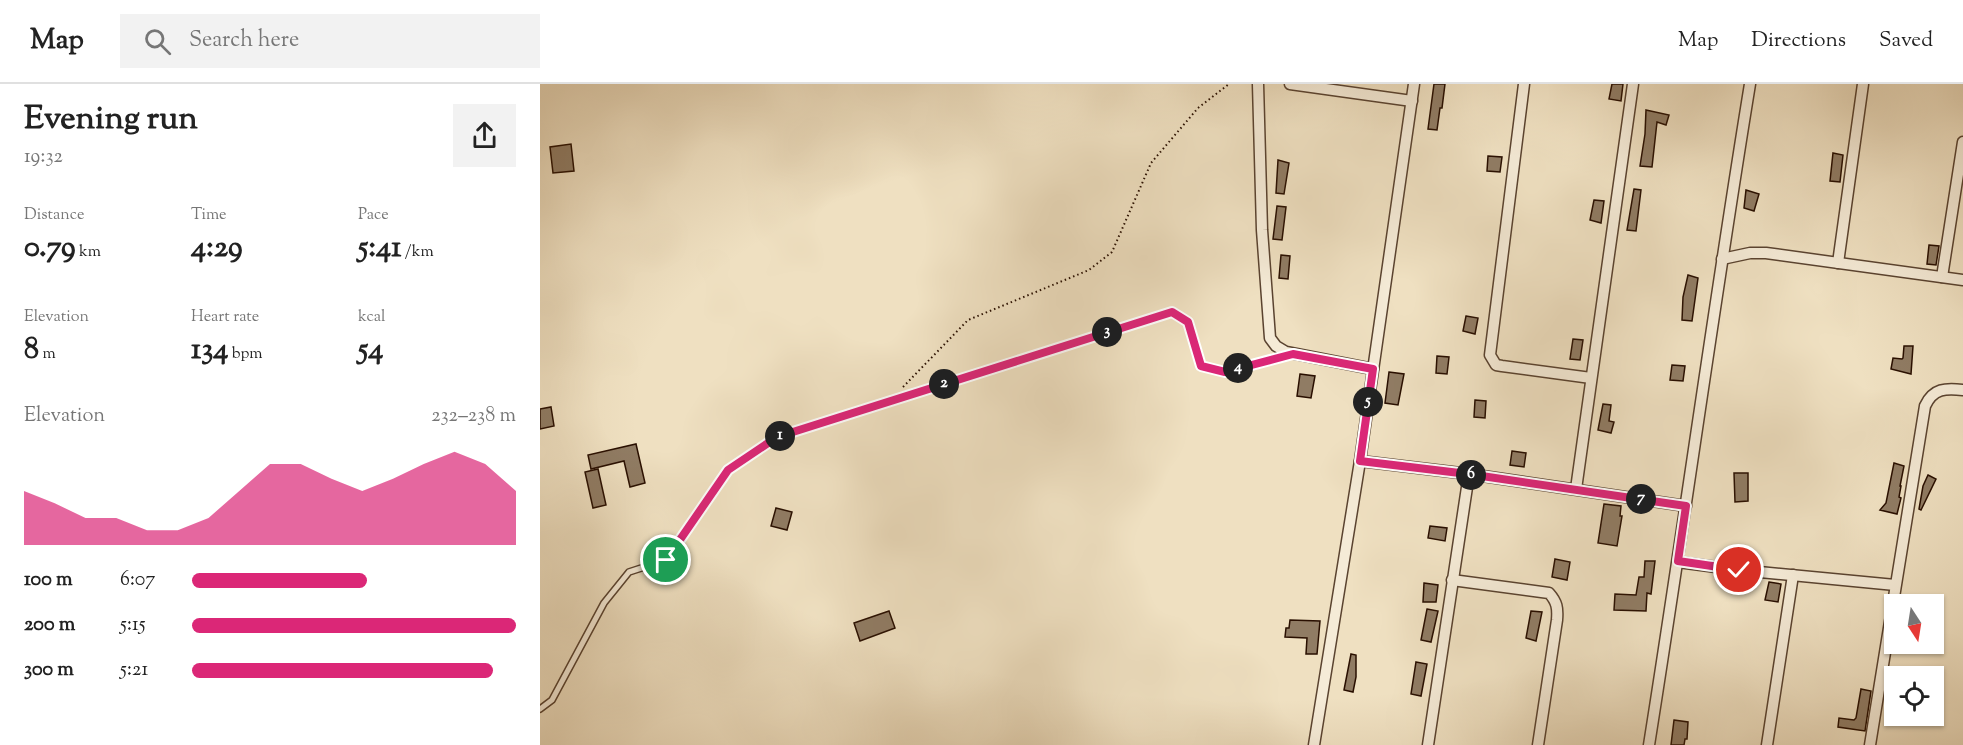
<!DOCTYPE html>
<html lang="en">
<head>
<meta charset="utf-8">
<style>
  body { margin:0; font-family:"Sorts Mill Goudy",serif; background:#f2f2f2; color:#222; height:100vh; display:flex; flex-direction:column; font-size:22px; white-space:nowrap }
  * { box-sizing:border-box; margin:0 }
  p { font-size:20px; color:#767676 }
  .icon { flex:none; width:33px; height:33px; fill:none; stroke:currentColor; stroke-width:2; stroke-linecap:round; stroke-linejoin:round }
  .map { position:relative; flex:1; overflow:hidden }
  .drawer { display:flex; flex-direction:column; background:#fff; width:540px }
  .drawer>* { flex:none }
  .needle { width:39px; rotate:168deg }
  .controls { position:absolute; left:1344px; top:510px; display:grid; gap:12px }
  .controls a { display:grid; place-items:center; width:60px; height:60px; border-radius:0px; background:#fff; box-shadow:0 2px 4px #0004; font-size:30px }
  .pin { position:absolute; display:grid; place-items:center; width:51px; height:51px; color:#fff; margin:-26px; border:3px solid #fff; border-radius:50%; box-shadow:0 2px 6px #0007 }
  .km { position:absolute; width:30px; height:30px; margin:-15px; border-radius:50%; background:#222; color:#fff; font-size:16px; line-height:30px; text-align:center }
  .round { display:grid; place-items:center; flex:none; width:63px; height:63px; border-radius:0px; background:#f2f2f2 }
  .head { display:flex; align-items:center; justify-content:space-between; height:102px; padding:0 24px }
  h1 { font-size:33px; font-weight:800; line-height:45px }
  .figures { display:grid; grid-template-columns:repeat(3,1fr); gap:9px; height:102px; padding:6px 24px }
  .figures div { display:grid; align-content:center }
  .figures b { font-size:30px; font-weight:800 }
  .figures small { font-size:16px; font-weight:400 }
  .figures p { font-size:16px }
  .chart { height:168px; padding:12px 24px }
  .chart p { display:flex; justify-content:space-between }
  .chart svg { width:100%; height:108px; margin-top:6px; fill:#db2777; opacity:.7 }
  ul { padding:0 24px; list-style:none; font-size:20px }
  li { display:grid; grid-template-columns:96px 72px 1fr; align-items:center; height:45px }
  li i { height:15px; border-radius:8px; background:#db2777 }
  header { display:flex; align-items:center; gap:36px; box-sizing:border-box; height:84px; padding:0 30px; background:#fff; border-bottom:2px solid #e0e0e0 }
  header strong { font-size:28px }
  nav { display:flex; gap:33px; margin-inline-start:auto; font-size:21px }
  .search { width:420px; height:54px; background:#f2f2f2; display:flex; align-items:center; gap:15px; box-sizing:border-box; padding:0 21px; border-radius:0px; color:#767676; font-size:22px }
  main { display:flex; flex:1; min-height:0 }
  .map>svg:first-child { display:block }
</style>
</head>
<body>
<header>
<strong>Map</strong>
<div class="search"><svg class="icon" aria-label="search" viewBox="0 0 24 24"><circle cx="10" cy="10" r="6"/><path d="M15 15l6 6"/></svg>Search here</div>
<nav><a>Map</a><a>Directions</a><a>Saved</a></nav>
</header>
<main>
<section class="drawer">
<div class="head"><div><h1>Evening run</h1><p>19:32</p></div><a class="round"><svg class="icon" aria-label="share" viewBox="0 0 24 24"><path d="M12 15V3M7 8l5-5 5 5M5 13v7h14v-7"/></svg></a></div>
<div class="figures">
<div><p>Distance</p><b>0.79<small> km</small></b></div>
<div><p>Time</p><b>4:29</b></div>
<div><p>Pace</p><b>5:41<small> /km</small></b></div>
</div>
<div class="figures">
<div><p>Elevation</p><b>8<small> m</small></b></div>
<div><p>Heart rate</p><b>134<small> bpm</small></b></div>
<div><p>kcal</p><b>54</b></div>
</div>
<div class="chart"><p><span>Elevation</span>232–238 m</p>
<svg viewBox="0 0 160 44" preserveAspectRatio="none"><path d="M0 44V22L10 27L20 33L30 33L40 38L50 38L60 33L70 22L80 11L90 11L100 17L110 22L120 17L130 11L140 6L150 11L160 22V44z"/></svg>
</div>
<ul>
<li><b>100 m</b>6:07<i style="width:54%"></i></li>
<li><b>200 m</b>5:15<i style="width:100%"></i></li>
<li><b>300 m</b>5:21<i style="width:93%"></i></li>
</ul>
</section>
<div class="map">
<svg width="1423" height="661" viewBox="0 0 1423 661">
  <rect width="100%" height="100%" fill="#efe0c1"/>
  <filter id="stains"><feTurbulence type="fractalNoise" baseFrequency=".00333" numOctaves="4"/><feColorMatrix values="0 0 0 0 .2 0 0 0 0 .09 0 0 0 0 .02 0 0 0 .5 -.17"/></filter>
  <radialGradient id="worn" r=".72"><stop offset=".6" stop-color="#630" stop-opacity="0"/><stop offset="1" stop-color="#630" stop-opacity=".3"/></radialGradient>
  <g fill="#907c64" stroke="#290f00" stroke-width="1.5">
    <polygon points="894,0 905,0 902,24 900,24 897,46 888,45"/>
    <polygon points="1072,0 1083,0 1081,17 1069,15"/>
    <polygon points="1106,26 1129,31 1126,41 1117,38 1112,83 1100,82 1105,50"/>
    <polygon points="31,60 34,87 13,89 10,63"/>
    <polygon points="1293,69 1303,71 1300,98 1290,97"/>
    <polygon points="948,72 962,73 960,88 947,87"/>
    <polygon points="738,76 749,79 744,110 736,109"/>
    <polygon points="1094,105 1101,106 1096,147 1087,146"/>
    <polygon points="1206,106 1219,110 1214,127 1204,124"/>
    <polygon points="1054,116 1064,117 1061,139 1050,136"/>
    <polygon points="737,122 746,123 742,156 733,155"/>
    <polygon points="1389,161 1399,162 1396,181 1387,180"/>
    <polygon points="741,171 750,172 748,195 739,194"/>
    <polygon points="1148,191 1158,194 1152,237 1142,236 1143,213"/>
    <polygon points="926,232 938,234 935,250 923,247"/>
    <polygon points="1033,255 1043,256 1040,276 1030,275"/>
    <polygon points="1364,262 1373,262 1371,290 1351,285 1353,274 1362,275 1363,274"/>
    <polygon points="897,272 909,273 907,290 896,289"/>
    <polygon points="1132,281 1145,282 1143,297 1130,296"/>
    <polygon points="849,288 864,290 858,321 845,319"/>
    <polygon points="760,290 775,292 771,314 757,312"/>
    <polygon points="935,316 946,317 945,334 934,333"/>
    <polygon points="1063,320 1071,321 1069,337 1074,338 1071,349 1058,346"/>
    <polygon points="11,323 14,342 0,345 0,325"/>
    <polygon points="96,360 105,399 90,403 84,377 51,385 48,371"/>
    <polygon points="972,367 986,369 984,383 970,381"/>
    <polygon points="1354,379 1364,382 1360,402 1361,402 1359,413 1361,414 1357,430 1340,426 1346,419"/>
    <polygon points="58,385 66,421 53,424 45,388"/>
    <polygon points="1194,389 1208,389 1208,417 1195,418"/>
    <polygon points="1388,391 1396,395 1381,426 1379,425 1383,402"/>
    <polygon points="1064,420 1081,422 1080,432 1082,432 1077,462 1058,459"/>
    <polygon points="236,424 252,428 247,446 231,442"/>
    <polygon points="890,442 907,444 905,457 888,454"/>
    <polygon points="1015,475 1030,478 1027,496 1012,493"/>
    <polygon points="1105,477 1115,477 1111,510 1107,509 1106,527 1074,526 1075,510 1096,511 1099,493 1104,493"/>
    <polygon points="1229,498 1241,500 1238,518 1225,516"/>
    <polygon points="884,499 898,501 896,518 883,518"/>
    <polygon points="887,525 898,527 891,558 881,556"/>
    <polygon points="349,527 355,544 320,557 314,539"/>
    <polygon points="991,527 1002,528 996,557 986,554"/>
    <polygon points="750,536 780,537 777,570 766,570 767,554 745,553 746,544 749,544"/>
    <polygon points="811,570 816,571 816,593 813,608 804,606"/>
    <polygon points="876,578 887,580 881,612 871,610"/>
    <polygon points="1321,605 1331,607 1325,647 1298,643 1299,634 1314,636 1316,634"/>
    <polygon points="1134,636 1148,638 1147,655 1145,655 1144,661 1131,661"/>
  </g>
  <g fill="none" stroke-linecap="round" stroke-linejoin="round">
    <g stroke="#5a4330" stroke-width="8">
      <polyline id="lane" points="0,625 12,616 64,519 89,488 126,476 188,386 237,353 631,228 648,238 661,282 685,288 749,271"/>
    </g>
    <g stroke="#5a4330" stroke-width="13">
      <g id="street">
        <polyline points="718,0 722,146 730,254 736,262 746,268 833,285"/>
        <polyline points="750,0 872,17"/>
        <polyline points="984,0 950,271 956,281 962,282 1051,294"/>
        <polyline points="1182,175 1210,169 1226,169 1423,196"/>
        <polyline points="1298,179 1323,0"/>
        <polyline points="1402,193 1423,58"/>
        <polyline points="820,377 929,390 1146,422"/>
        <polyline points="1036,405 1093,0"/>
        <polyline points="1138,478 1199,486 1355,501"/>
        <path d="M912 496 1009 509C1017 518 1018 524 1017 536L998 661"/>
        <polyline points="774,661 820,377 874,0"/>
        <polyline points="888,661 929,390"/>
        <path d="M1109 661C1144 441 1174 220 1210 0"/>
        <polyline points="1227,661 1253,491"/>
        <path d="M1330 661 1385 322C1393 304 1406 304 1423 306"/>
      </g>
    </g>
    <polyline stroke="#290f00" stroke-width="2" stroke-dasharray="1.5 3" stroke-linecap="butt" points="363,303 428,236 549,186 572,168 611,79 658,24 689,0"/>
    <use href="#lane" stroke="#f5ebd7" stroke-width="5"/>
    <use href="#street" stroke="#f5ebd7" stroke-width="10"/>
  </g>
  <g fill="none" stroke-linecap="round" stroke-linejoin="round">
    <g stroke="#fff" stroke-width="12">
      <polyline id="route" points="126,476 188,386 237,353 632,228 648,238 661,282 685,288 753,270 833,285 820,377 928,390 1146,422 1138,477 1199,486"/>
    </g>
    <use href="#route" stroke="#db2777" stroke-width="8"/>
  </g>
  <rect width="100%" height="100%" filter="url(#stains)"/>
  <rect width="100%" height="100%" fill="url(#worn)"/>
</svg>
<div class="controls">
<a><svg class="needle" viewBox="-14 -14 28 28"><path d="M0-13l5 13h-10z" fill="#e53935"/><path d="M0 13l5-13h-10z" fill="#767676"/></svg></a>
<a><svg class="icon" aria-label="locate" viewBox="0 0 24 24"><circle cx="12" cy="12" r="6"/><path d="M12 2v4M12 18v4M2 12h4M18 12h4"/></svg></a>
</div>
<div class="pin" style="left:126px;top:476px;background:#1e9e55"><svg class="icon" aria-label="arrive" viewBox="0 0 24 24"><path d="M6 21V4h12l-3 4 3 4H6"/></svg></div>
<div class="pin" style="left:1199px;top:486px;background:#d93025"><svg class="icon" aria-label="check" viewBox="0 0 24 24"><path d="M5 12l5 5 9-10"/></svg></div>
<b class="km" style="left:240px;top:352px">1</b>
<b class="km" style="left:404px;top:300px">2</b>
<b class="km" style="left:567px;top:248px">3</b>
<b class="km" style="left:698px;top:284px">4</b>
<b class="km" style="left:828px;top:318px">5</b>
<b class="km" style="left:931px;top:391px">6</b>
<b class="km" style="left:1101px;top:415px">7</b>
</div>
</main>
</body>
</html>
